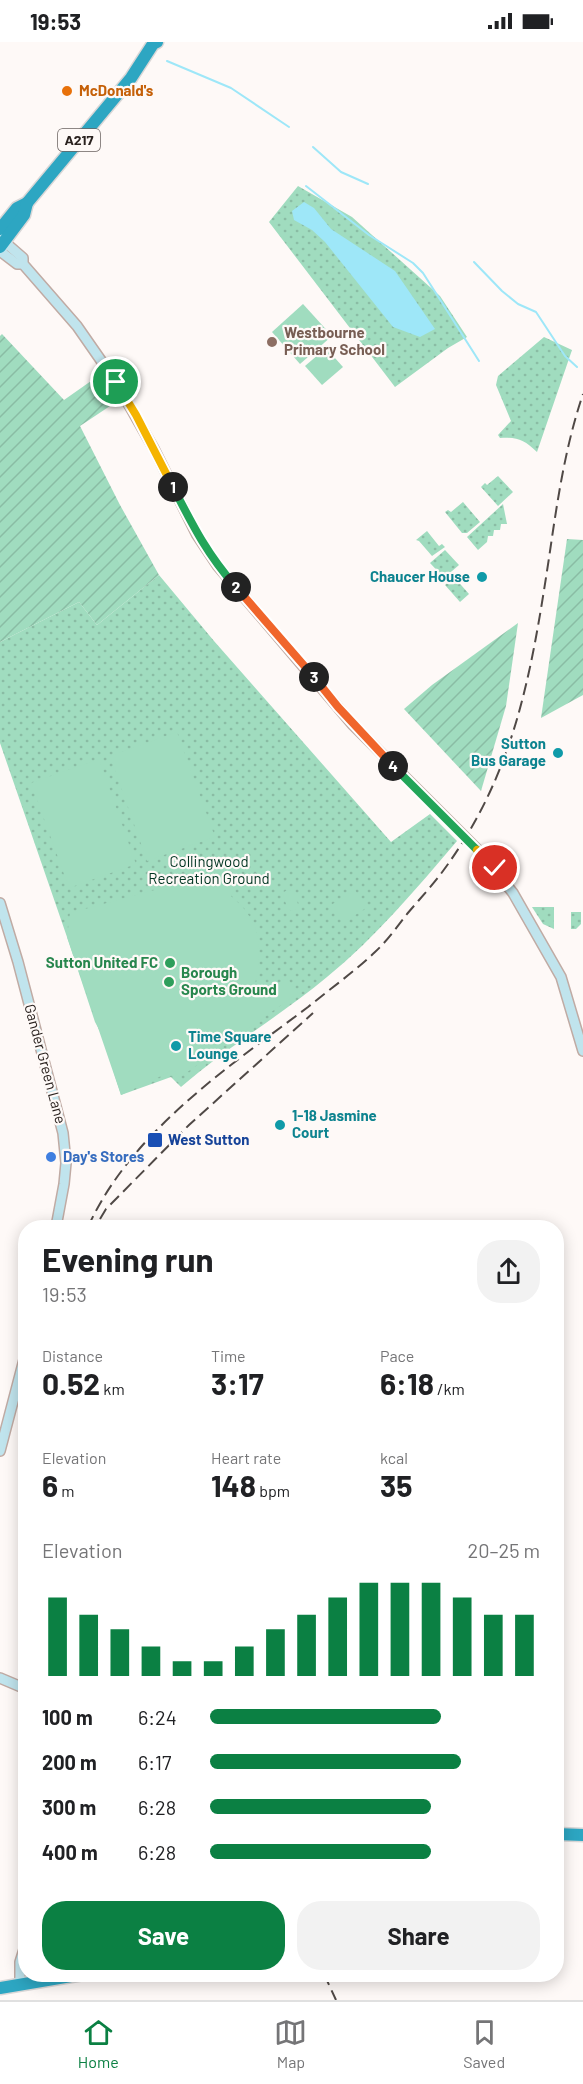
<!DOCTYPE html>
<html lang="en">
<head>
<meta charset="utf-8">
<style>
  body { margin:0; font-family:Barlow,sans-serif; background:#f2f2f2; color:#202124; height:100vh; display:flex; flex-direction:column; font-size:22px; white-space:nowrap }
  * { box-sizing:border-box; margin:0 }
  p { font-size:20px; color:#757577 }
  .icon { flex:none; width:33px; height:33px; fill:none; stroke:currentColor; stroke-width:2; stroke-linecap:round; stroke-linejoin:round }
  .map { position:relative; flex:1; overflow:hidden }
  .drawer { position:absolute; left:18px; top:1178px; width:546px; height:762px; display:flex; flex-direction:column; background:#fff; border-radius:24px; box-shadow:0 3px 15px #0003 }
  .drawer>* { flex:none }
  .pin { position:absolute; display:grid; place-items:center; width:51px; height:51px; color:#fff; margin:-26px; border:3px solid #fff; border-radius:50%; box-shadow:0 2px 6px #0007 }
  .km { position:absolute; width:30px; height:30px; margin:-15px; border-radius:50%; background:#222; color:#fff; font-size:16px; line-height:30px; text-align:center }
  .round { display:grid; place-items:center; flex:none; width:63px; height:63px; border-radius:24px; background:#f2f2f2 }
  .overview { display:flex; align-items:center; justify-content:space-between; height:102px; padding:0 24px }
  h1 { font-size:33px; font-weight:700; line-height:45px }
  .metrics { display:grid; grid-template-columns:repeat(3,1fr); gap:9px; height:102px; padding:6px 24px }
  .metrics div { display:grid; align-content:center }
  .metrics b { font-size:30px; font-weight:700 }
  .metrics small { font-size:16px; font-weight:400 }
  .metrics p { font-size:16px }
  .chart { height:168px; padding:12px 24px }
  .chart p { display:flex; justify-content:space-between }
  .chart svg { width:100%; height:108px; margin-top:6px; stroke:#0b8043; stroke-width:6 }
  .primary-button { display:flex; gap:12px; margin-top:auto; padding:12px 24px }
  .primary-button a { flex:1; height:69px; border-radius:24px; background:#0b8043; color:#fff; font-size:24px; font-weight:700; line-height:69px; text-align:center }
  .primary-button a+a { background:#f2f2f2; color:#202124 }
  ul { padding:0 24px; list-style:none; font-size:20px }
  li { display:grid; grid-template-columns:96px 72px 1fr; align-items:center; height:45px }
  li i { height:15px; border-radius:8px; background:#0b8043 }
  .status { display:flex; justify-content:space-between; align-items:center; height:42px; padding:0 30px; background:#fff; direction:ltr }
  .status svg { height:16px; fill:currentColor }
  .tab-bar { display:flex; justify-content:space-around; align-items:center; height:84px; border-top:2px solid #e0e0e0; background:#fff; font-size:16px; color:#757577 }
  .tab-bar a { display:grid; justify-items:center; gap:3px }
  .tab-bar .on { color:#0b8043 }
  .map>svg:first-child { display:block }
</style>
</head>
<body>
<div class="status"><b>19:53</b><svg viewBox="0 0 49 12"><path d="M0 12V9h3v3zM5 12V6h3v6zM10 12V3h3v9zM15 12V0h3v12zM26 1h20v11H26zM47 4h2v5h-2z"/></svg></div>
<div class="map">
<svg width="583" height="1958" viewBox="0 0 583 1958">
  <defs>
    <pattern id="grass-dots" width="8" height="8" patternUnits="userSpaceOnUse" patternTransform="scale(1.5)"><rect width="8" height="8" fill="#a0dcbf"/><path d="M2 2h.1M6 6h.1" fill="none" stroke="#8abca4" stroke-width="1.8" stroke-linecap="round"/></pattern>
    <pattern id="garden-furrows" width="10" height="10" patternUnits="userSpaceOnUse" patternTransform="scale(1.5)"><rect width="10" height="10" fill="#a0dcbf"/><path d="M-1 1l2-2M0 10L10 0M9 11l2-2" fill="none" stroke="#8abca4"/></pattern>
  </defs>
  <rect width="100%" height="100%" fill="#fef9f7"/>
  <g fill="url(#grass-dots)">
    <polygon points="298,144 352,175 440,254 467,295 448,306 395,345 269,180"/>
    <path d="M544 295 572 308 537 410C524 398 518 395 500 396L498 393 511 379 496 343 498 334Z"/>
    <polygon points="498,434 513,450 498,464 481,445 485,441 487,443"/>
    <polygon points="463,460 480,480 467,491 462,491 445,470 448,468 451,470"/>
    <polygon points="503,462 507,482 501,482 500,488 494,488 493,494 488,494 487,500 478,508 467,495"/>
    <polygon points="427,489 439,504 442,502 445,505 432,514 419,499 416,498"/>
    <polygon points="445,508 459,523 444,536 430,521"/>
    <path d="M159 533 214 599 391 800 430 772 457 799C416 847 376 895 327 935 280 974 227 1005 181 1045L171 1035 121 1053 102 993 95 980 67 895 0 701V600L79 560 97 583Z"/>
    <polygon points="454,535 469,552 460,560 445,543"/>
    <polygon points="532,865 554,865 554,887 543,882"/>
    <polygon points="571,870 581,870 581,882 576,887 571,887"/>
  </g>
  <g fill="url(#garden-furrows)">
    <polygon points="2,292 64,358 101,332 119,358 80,384 120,463 159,533 97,583 79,560 0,600 0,294"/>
    <polygon points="567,497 583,498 583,653 541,676"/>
    <polygon points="518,581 506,664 481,749 404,667 432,643"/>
  </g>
  <g fill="#a0dcbf">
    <polygon points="303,262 332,294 300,322 272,290"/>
    <polygon points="326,306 343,325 322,343 305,324"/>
    <polygon points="177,690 215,795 147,819 110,714"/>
    <polygon points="99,717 136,822 69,846 31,741"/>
    <path d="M215 827 241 837 231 854C236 859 243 864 247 871 265 894 259 921 254 948L259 952 287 936 298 951 179 1036 174 1028 121 1053 67 895 70 871 184 840Z"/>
    <polygon points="287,848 293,849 298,862 298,867 292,869 288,867 283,854 284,850"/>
    <polygon points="355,848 366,866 343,881 331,863"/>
  </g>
  <polygon fill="#9ee7f8" points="304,160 314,166 331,187 395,229 435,287 420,295 393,285 325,200 312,188 294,178 292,169"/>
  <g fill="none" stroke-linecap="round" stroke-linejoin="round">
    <g stroke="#9ee7f8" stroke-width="2">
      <polyline points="167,19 231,46 289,85"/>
      <polyline points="313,105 341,130 368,142"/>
      <polyline points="306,144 369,193 413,221 423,231 439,256 479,319"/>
      <polyline points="474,220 502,249 518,262 536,270 565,314 577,325"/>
    </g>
    <g stroke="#c0aba4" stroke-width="12">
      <g id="secondary">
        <polyline points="0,196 23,216 23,222 77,284 116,340 154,407 197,493 217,523 353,683 483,813 513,851 561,935 583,1009"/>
        <polyline points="0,209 17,222 23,222"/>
        <polyline points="0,861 18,920 63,1091 66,1121 64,1142 56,1185"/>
        <polyline points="0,1409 26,1310"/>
        <polyline points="0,1636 26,1647"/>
        <polyline points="20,1942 20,1920 26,1901"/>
      </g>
    </g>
    <g stroke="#d9d7d7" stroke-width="15">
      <g id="highway">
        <polyline points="0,187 17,166 27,161 131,36 153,2 157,0"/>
        <polyline points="0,205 24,173 27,161"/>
        <polyline points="556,1792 583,1793"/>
        <polyline points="0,1946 83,1932"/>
      </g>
    </g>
    <use href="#secondary" stroke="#c0e4ed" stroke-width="9"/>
    <use href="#highway" stroke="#2da6c2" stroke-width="12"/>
    <g stroke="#504946" stroke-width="2" stroke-dasharray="12 6" stroke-linecap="butt">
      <polyline points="100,1177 106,1167 189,1083 313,971"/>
      <path d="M88 1185C131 1090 227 1026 308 965 330 947 354 930 375 910 387 899 397 885 407 872 418 859 430 846 440 833 514 735 531 634 549 516 557 461 565 405 583 352"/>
      <polyline points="324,1932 336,1958"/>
    </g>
  </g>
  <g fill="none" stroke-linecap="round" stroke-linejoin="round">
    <g stroke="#fff" stroke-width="12">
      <polyline id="split-1" points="116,340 136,373 173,445"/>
    </g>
    <g stroke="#fff" stroke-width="12">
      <path id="split-2" d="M173 445C193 484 207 512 236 545"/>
    </g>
    <g stroke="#fff" stroke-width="12">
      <polyline id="split-3" points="236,545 314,635"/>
    </g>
    <g stroke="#fff" stroke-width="12">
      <polyline id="split-4" points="314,635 338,665 393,724"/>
    </g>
    <g stroke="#fff" stroke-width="12">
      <polyline id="split-5" points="393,724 477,808"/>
    </g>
    <g stroke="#fff" stroke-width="12">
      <polyline id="split-6" points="477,808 495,826"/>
    </g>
    <use href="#split-1" stroke="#f5b400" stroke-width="8"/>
    <use href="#split-2" stroke="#22a559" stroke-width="8"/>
    <use href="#split-3" stroke="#f0652b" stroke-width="8"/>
    <use href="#split-4" stroke="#f0652b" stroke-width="8"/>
    <use href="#split-5" stroke="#22a559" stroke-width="8"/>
    <use href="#split-6" stroke="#f5b400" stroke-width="8"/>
  </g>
  <circle fill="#e8710a" stroke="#fef9f7" stroke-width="2" cx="67" cy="49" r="6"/>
  <circle fill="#8d6e63" stroke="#fef9f7" stroke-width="2" cx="272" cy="300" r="6"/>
  <g fill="#0f9aa8" stroke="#fef9f7" stroke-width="2">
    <circle cx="482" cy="535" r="6"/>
    <circle cx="558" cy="711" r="6"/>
    <circle cx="176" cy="1004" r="6"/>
    <circle cx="280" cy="1083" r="6"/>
  </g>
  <g fill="#2e9e5b" stroke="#fef9f7" stroke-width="2">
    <circle cx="170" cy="921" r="6"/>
    <circle cx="169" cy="940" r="6"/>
  </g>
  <rect fill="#1a4fb4" stroke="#fef9f7" stroke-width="2" x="147" y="1090" width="16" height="16" rx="3"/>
  <circle fill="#3f7fe0" stroke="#fef9f7" stroke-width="2" cx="51" cy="1115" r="6"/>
  <g text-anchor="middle" stroke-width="4.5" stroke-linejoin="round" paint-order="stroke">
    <rect fill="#fef9f7" stroke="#6a6260" stroke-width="1.5" x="58" y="87" width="42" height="22" rx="4.5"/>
    <g font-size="14" font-weight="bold" fill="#2a221f">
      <text x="79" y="103">A217</text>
    </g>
    <g font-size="15" font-weight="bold" fill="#c56008" stroke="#fef9f7" text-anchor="start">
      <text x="79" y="54">McDonald's</text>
    </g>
    <g font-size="15" font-weight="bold" fill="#785e54" stroke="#fef9f7" text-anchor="start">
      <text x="284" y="296">Westbourne<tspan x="284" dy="17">Primary School</tspan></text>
    </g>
    <g font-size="15" font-weight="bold" fill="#0d838f" stroke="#fef9f7" text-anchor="end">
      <text x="470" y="540">Chaucer House</text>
      <text x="546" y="707">Sutton<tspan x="546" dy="17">Bus Garage</tspan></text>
      <text x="188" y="1000" text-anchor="start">Time Square<tspan x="188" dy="17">Lounge</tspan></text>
      <text x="292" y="1079" text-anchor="start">1-18 Jasmine<tspan x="292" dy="17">Court</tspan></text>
    </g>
    <g font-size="15" fill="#003522" stroke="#fef9f7">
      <text x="209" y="825">Collingwood<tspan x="209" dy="17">Recreation Ground</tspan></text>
    </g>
    <g font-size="15" font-weight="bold" fill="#27864d" stroke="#fef9f7" text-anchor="end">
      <text x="158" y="926">Sutton United FC</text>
      <text x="181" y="936" text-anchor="start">Borough<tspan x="181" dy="17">Sports Ground</tspan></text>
    </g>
    <g font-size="15" fill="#2a221f" stroke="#fef9f7">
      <text transform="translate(45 1022) rotate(75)" y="5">Gander Green Lane</text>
    </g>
    <g font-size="15" font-weight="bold" fill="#164399" stroke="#fef9f7" text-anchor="start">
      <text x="168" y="1103">West Sutton</text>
    </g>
    <g font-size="15" font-weight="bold" fill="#366cbe" stroke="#fef9f7" text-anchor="start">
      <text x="63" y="1120">Day's Stores</text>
    </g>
  </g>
</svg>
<div class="pin" style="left:116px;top:340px;background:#1e9e55"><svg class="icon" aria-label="arrive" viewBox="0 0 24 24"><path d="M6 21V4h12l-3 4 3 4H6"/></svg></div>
<div class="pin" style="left:495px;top:826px;background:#d93025"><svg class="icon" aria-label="check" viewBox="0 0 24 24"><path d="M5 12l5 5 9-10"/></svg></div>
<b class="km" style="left:173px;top:445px">1</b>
<b class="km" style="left:236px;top:545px">2</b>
<b class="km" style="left:314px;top:635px">3</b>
<b class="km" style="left:393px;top:724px">4</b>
<section class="drawer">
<div class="overview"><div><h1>Evening run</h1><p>19:53</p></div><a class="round"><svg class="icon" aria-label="share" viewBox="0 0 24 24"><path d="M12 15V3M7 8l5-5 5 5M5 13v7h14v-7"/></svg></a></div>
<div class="metrics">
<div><p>Distance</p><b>0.52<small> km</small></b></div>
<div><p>Time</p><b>3:17</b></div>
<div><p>Pace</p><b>6:18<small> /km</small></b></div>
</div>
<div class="metrics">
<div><p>Elevation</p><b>6<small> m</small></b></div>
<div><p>Heart rate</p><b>148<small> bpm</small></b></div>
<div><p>kcal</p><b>35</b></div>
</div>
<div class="chart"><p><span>Elevation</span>20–25 m</p>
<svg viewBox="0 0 160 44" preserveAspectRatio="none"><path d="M5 44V12M15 44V19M25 44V25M35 44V32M45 44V38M55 44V38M65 44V32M75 44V25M85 44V19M95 44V12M105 44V6M115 44V6M125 44V6M135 44V12M145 44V19M155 44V19"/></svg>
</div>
<ul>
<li><b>100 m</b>6:24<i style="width:70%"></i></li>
<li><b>200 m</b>6:17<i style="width:76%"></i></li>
<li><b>300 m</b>6:28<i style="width:67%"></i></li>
<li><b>400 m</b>6:28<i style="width:67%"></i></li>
</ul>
<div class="primary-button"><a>Save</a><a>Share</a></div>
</section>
</div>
<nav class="tab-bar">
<a class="on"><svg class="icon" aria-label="home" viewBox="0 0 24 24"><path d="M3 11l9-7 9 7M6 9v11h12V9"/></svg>Home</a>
<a><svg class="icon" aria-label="map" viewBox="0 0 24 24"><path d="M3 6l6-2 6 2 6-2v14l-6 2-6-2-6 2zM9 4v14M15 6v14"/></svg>Map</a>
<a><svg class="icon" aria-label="saved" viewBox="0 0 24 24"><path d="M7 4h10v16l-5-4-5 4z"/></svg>Saved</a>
</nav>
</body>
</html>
